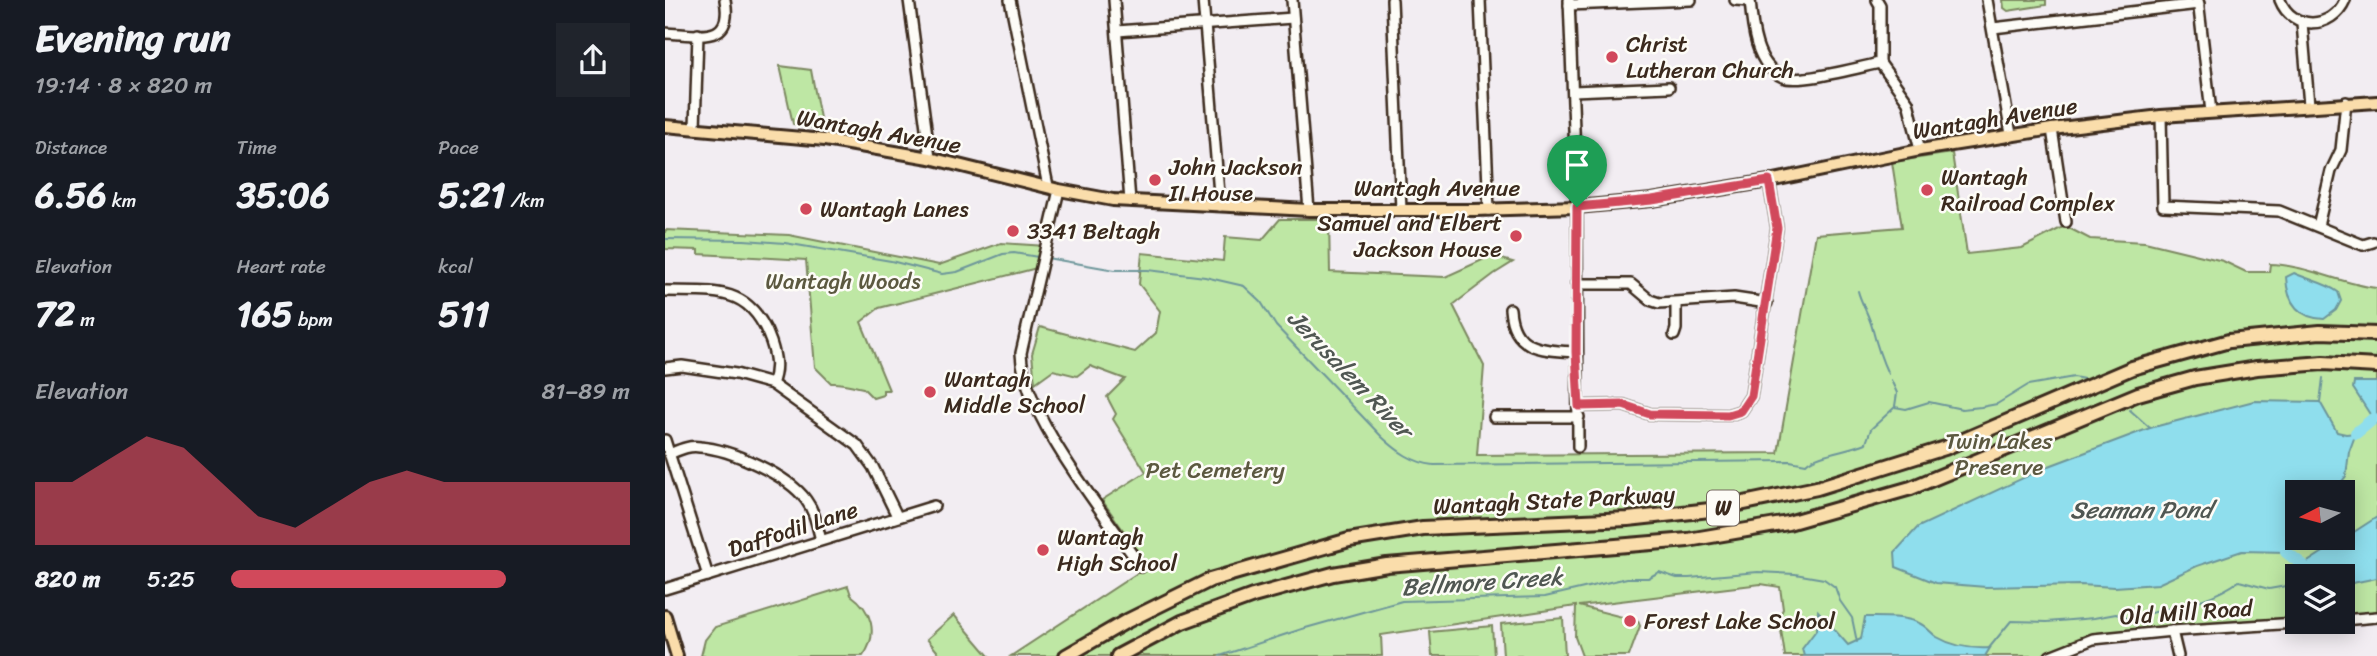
<!DOCTYPE html>
<html lang="en">
<head>
<meta charset="utf-8">
<style>
  body { margin:0; font-family:Sriracha,sans-serif; background:#20242c; color:#f1f3f6; height:100vh; display:flex; flex-direction:column; font-size:26px; white-space:nowrap }
  * { box-sizing:border-box; margin:0 }
  p { font-size:23px; color:#9ea1a6 }
  .icon { flex:none; width:38px; height:38px; fill:none; stroke:currentColor; stroke-width:2; stroke-linecap:round; stroke-linejoin:round }
  .map { position:relative; flex:1; overflow:hidden }
  .panel { display:flex; flex-direction:column; background:#171b24; width:665px }
  .panel>* { flex:none }
  .needle { width:46px; rotate:264deg }
  .controls { position:absolute; left:1620px; top:480px; display:grid; gap:14px }
  .controls a { display:grid; place-items:center; width:70px; height:70px; border-radius:0px; background:#171b24; box-shadow:0 4px 18px #0003; font-size:35px }
  .pin { position:absolute; display:grid; place-items:center; width:60px; height:60px; color:#fff; margin:-72px -30px; border-radius:50% 50% 50% 0; rotate:-45deg; box-shadow:0 0 7px #0007 }
  .pin .icon { rotate:45deg }
  .round { display:grid; place-items:center; flex:none; width:74px; height:74px; border-radius:0px; background:#20242c }
  .headline { display:flex; align-items:center; justify-content:space-between; height:119px; padding:0 35px }
  h1 { font-size:38px; font-weight:800; line-height:52px }
  .stats { display:grid; grid-template-columns:repeat(3,1fr); gap:10px; height:119px; padding:7px 35px }
  .stats div { display:grid; align-content:center }
  .stats b { font-size:35px; font-weight:800 }
  .stats small { font-size:19px; font-weight:400 }
  .stats p { font-size:19px }
  .chart { height:196px; padding:14px 35px }
  .chart p { display:flex; justify-content:space-between }
  .chart svg { width:100%; height:126px; margin-top:7px; fill:#d1495b; opacity:.7 }
  ul { padding:0 35px; list-style:none; font-size:23px }
  li { display:grid; grid-template-columns:112px 84px 1fr; align-items:center; height:52px }
  li i { height:18px; border-radius:9px; background:#d1495b }
  main { display:flex; flex:1; min-height:0 }
  .map>svg:first-child { display:block }
</style>
</head>
<body>
<main>
<section class="panel">
<div class="headline"><div><h1>Evening run</h1><p>19:14 · 8 × 820 m</p></div><a class="round"><svg class="icon" aria-label="share" viewBox="0 0 24 24"><path d="M12 15V3M7 8l5-5 5 5M5 13v7h14v-7"/></svg></a></div>
<div class="stats">
<div><p>Distance</p><b>6.56<small> km</small></b></div>
<div><p>Time</p><b>35:06</b></div>
<div><p>Pace</p><b>5:21<small> /km</small></b></div>
</div>
<div class="stats">
<div><p>Elevation</p><b>72<small> m</small></b></div>
<div><p>Heart rate</p><b>165<small> bpm</small></b></div>
<div><p>kcal</p><b>511</b></div>
</div>
<div class="chart"><p><span>Elevation</span>81–89 m</p>
<svg viewBox="0 0 160 44" preserveAspectRatio="none"><path d="M0 44V22L10 22L20 14L30 6L40 10L50 22L60 34L70 38L80 30L90 22L100 18L110 22L120 22L130 22L140 22L150 22L160 22V44z"/></svg>
</div>
<ul>
<li><b>820 m</b>5:25<i style="width:69%"></i></li>
</ul>
</section>
<div class="map">
<svg width="1712" height="656" viewBox="0 0 1712 656">
  <rect width="100%" height="100%" fill="#f2edf2"/>
  <filter id="ink" filterUnits="userSpaceOnUse"><feTurbulence type="fractalNoise" baseFrequency=".0143" numOctaves="2"/><feDisplacementMap in="SourceGraphic" scale="14" xChannelSelector="R" yChannelSelector="G"/><feConvolveMatrix kernelMatrix="1 2 1 2 8 2 1 2 1" color-interpolation-filters="sRGB"/></filter>
  <g filter="url(#ink)">
    <g fill="#bee7a4" stroke="#7c8861" stroke-width="2" fill-rule="evenodd">
      <polygon points="1338,0 1381,0 1381,5 1343,11 1339,8"/>
      <polygon points="115,66 146,70 157,129 128,124"/>
      <path d="M1287 153 1302 254 1357 248 1400 226 1425 239 1480 242 1558 261 1581 272H1604L1605 264C1642 265 1676 284 1712 288V614L1678 617V576H1633V620L1424 637 1383 656H1120L1114 617 1118 609 1115 587 1096 584 914 606 973 621 975 626 964 656H917L910 637 911 606 716 635 717 656H346L483 566 437 500 481 472 448 419 451 414 442 397 460 379 425 366 412 376 388 370 370 383 367 354 375 327 470 352 491 333 495 311 474 284 477 253 558 261 560 237 597 240 615 219H664L665 272 780 277 826 256 848 262 829 274 788 305 819 366 812 455 1113 453 1151 234 1237 227 1227 162ZM1633 492H1678V537H1633Z"/>
      <path d="M0 230 124 235 274 265 336 243 381 246 376 267 214 308 196 322 224 390H218V395L208 398 198 388C186 386 178 382 166 383L150 367 141 260 34 254V250L0 249Z"/>
      <path d="M183 586 186 595C207 610 214 634 198 656H36L40 640 50 627Z"/>
      <polygon points="289,615 324,656 276,656 262,639"/>
      <polygon points="898,618 900,656 838,656 836,624"/>
      <polygon points="827,626 829,656 767,656 765,632"/>
    </g>
    <g fill="#8fdeed" stroke="#6d969a" stroke-width="2">
      <path d="M1629 273C1644 280 1661 283 1673 292L1676 301 1671 310 1659 319C1633 318 1622 302 1621 277Z"/>
      <polygon points="1689,382 1712,382 1712,420 1708,419 1688,388"/>
      <polygon points="1589,401 1655,402 1672,432 1681,434 1691,433 1684,452 1681,476 1669,492 1633,492 1633,537 1635,537 1621,552 1577,551 1532,566 1493,584 1450,587 1415,585 1321,587 1271,583 1231,567 1230,552 1253,527 1384,466 1485,428"/>
      <polygon points="1712,517 1712,578 1678,585 1678,576 1637,576 1638,565"/>
      <path d="M1153 611 1183 645 1196 639 1200 617C1217 617 1238 616 1254 623 1261 626 1266 633 1272 637 1289 647 1306 649 1325 648L1320 656H1139L1137 649 1152 629Z"/>
    </g>
    <g fill="none" stroke-linecap="round" stroke-linejoin="round">
      <g stroke="#6d969a" stroke-width="2">
        <polyline points="0,239 79,240 120,243 226,261 277,274 292,272 338,254 349,253 373,257"/>
        <path d="M382 258 450 270H483L540 277 579 286 596 302 611 326 717 437C732 451 748 463 769 465L1125 461 1141 464C1150 454 1185 450 1201 443L1206 429 1230 407 1241 409 1264 402 1297 409 1316 407 1332 404 1363 385 1409 377 1419 379"/>
        <path d="M1193 291C1196 303 1204 315 1207 327 1211 343 1216 359 1223 374"/>
        <polyline points="1226,380 1232,393 1230,406"/>
        <polyline points="1655,402 1658,378"/>
        <polyline points="1465,410 1485,428"/>
        <polyline points="1621,552 1639,566"/>
        <path d="M1324 648 1346 621 1382 622 1429 618 1451 614 1464 619C1501 607 1541 605 1574 581L1604 589 1633 584"/>
        <polyline points="555,656 637,629 737,601 880,597 962,578 983,578 994,572 1012,578 1024,578 1093,572 1130,574 1159,579 1170,587 1175,601 1187,618 1192,642"/>
      </g>
      <g stroke="#8fdeed" stroke-width="12">
        <polyline points="1691,433 1708,419"/>
        <polyline points="1621,552 1638,565"/>
      </g>
      <g stroke="#3b2a1e" stroke-width="14">
        <g id="minor">
          <polyline points="244,0 265,158"/>
          <polyline points="345,0 383,186"/>
          <polyline points="449,0 465,201"/>
          <polyline points="538,0 555,206"/>
          <polyline points="627,0 644,210"/>
          <polyline points="727,0 736,210"/>
          <polyline points="815,0 824,210"/>
          <polyline points="904,0 912,207 913,447"/>
          <polyline points="1070,0 1084,1"/>
          <path d="M1085 0C1087 25 1090 66 1118 77 1134 84 1195 67 1215 63"/>
          <polyline points="1212,0 1215,5 1215,63 1243,102 1255,150"/>
          <polyline points="1322,0 1346,134"/>
          <polyline points="1533,0 1546,112"/>
          <path d="M1615 0C1627 31 1667 30 1680 0"/>
          <polyline points="904,5 1026,0"/>
          <polyline points="1637,23 1644,105"/>
          <polyline points="1328,28 1534,4"/>
          <polyline points="452,31 628,18"/>
          <path d="M0 33C31 34 69 46 60 0"/>
          <polyline points="908,91 1004,87"/>
          <polyline points="1496,116 1498,206 1614,211 1698,245 1708,242"/>
          <polyline points="30,127 33,34"/>
          <polyline points="1387,129 1401,222"/>
          <path d="M394 190 356 353C358 416 440 514 476 567"/>
          <polyline points="1653,226 1666,171 1676,150 1681,102"/>
          <polyline points="912,284 966,284 985,300 994,303 1069,298 1102,303"/>
          <path d="M0 291C51 292 86 285 106 342 111 357 113 369 107 384"/>
          <path d="M845 309C848 350 876 350 911 352"/>
          <polyline points="1009,335 1011,329 1011,303"/>
          <polyline points="0,368 17,366 71,374 107,384 192,445 208,467 232,516"/>
          <polyline points="914,406 958,405 985,414 1063,415 1076,411 1086,396 1112,228 1104,181"/>
          <polyline points="829,417 914,417"/>
          <polyline points="0,440 43,576"/>
          <path d="M4 454C14 450 24 445 35 447 65 449 123 475 141 500 150 512 152 526 156 540"/>
          <polyline points="0,589 269,506"/>
          <polyline points="1678,620 1712,617"/>
          <polyline points="1507,631 1513,656"/>
          <polyline points="1385,656 1428,639 1507,631 1664,621"/>
        </g>
      </g>
      <g stroke="#3b2a1e" stroke-width="16">
        <g id="major">
          <polyline points="0,126 160,140 265,158 394,190 448,200 644,210 810,210 912,207 987,200 1104,181 1255,150 1387,129 1496,116 1712,102"/>
          <polyline points="0,616 12,656"/>
        </g>
      </g>
      <g stroke="#3b2a1e" stroke-width="18">
        <g id="highway">
          <polyline points="401,656 460,622 545,580 684,540 758,528 963,519 1045,510 1152,488 1280,448 1467,368 1564,341 1655,332 1712,334"/>
          <polyline points="453,656 517,622 588,596 668,574 722,565 1023,540 1123,523 1246,488 1473,394 1530,378 1592,368 1658,363 1712,366"/>
        </g>
      </g>
      <use href="#minor" stroke="#fdfcf7" stroke-width="9"/>
      <use href="#major" stroke="#faddab" stroke-width="10"/>
      <use href="#highway" stroke="#faddab" stroke-width="12"/>
    </g>
  </g>
  <g fill="none" stroke-linecap="round" stroke-linejoin="round" filter="url(#ink)">
    <g stroke="#fff" stroke-width="14">
      <polygon id="route" points="1104,181 1112,228 1086,396 1076,411 1063,415 985,414 958,405 914,406 911,352 912,207 987,200"/>
    </g>
    <use href="#route" stroke="#d1495b" stroke-width="9"/>
  </g>
  <g fill="#d1495b" stroke="#fdfcf7" stroke-width="2.5">
    <circle cx="947" cy="57" r="7"/>
    <circle cx="490" cy="180" r="7"/>
    <circle cx="1262" cy="190" r="7"/>
    <circle cx="141" cy="209" r="7"/>
    <circle cx="348" cy="231" r="7"/>
    <circle cx="851" cy="236" r="7"/>
    <circle cx="265" cy="392" r="7"/>
    <circle cx="378" cy="550" r="7"/>
    <circle cx="965" cy="621" r="7"/>
  </g>
  <g text-anchor="middle" stroke-width="5" stroke-linejoin="round" paint-order="stroke">
    <rect fill="#fdfcf7" stroke="#75695f" stroke-width="2" x="1042" y="490.5" width="32" height="35" rx="5"/>
    <g font-size="21" font-weight="bold" fill="#3b2a1e">
      <text x="1058" y="515">W</text>
    </g>
    <g font-size="23" fill="#3b2a1e" stroke="#fdfcf7" text-anchor="start">
      <text x="961" y="52">Christ<tspan x="961" dy="26">Lutheran Church</tspan></text>
      <text x="504" y="175">John Jackson<tspan x="504" dy="26">II House</tspan></text>
      <text x="1276" y="185">Wantagh<tspan x="1276" dy="26">Railroad Complex</tspan></text>
      <text x="155" y="217">Wantagh Lanes</text>
      <text x="837" y="231" text-anchor="end">Samuel and Elbert<tspan x="837" dy="26">Jackson House</tspan></text>
      <text x="362" y="239">3341 Beltagh</text>
      <text x="279" y="387">Wantagh<tspan x="279" dy="26">Middle School</tspan></text>
      <text x="392" y="545">Wantagh<tspan x="392" dy="26">High School</tspan></text>
      <text x="979" y="629">Forest Lake School</text>
    </g>
    <g font-size="23" fill="#3b2a1e" stroke="#fdfcf7">
      <text transform="translate(1330 118) rotate(-9)" y="8">Wantagh Avenue</text>
      <text transform="translate(214 131) rotate(10)" y="8">Wantagh Avenue</text>
      <text x="772" y="196">Wantagh Avenue</text>
      <text transform="translate(889 500) rotate(-3)" y="8">Wantagh State Parkway</text>
      <text transform="translate(128 529) rotate(-18)" y="8">Daffodil Lane</text>
      <text transform="translate(1521 612) rotate(-4)" y="8">Old Mill Road</text>
    </g>
    <g font-size="23" fill="#5c5940" stroke="#fdfcf7">
      <text x="178" y="289">Wantagh Woods</text>
      <text x="1334" y="449">Twin Lakes<tspan x="1334" dy="26">Preserve</tspan></text>
      <text x="550" y="478">Pet Cemetery</text>
    </g>
    <g font-size="24" font-style="italic" fill="#505752" stroke="#fdfcf7">
      <text transform="translate(685 374) rotate(46)" y="8">Jerusalem River</text>
      <text x="1476" y="518">Seaman Pond</text>
      <text transform="translate(817 582) rotate(-4)" y="8">Bellmore Creek</text>
    </g>
  </g>
</svg>
<div class="controls">
<a><svg class="needle" viewBox="-14 -14 28 28"><path d="M0-13l5 13h-10z" fill="#e53935"/><path d="M0 13l5-13h-10z" fill="#9ea1a6"/></svg></a>
<a><svg class="icon" aria-label="layers" viewBox="0 0 24 24"><path d="M12 4l9 5-9 5-9-5zM3 14l9 5 9-5"/></svg></a>
</div>
<div class="pin" style="left:912px;top:207px;background:#1e9e55"><svg class="icon" aria-label="arrive" viewBox="0 0 24 24"><path d="M6 21V4h12l-3 4 3 4H6"/></svg></div>
</div>
</main>
</body>
</html>
